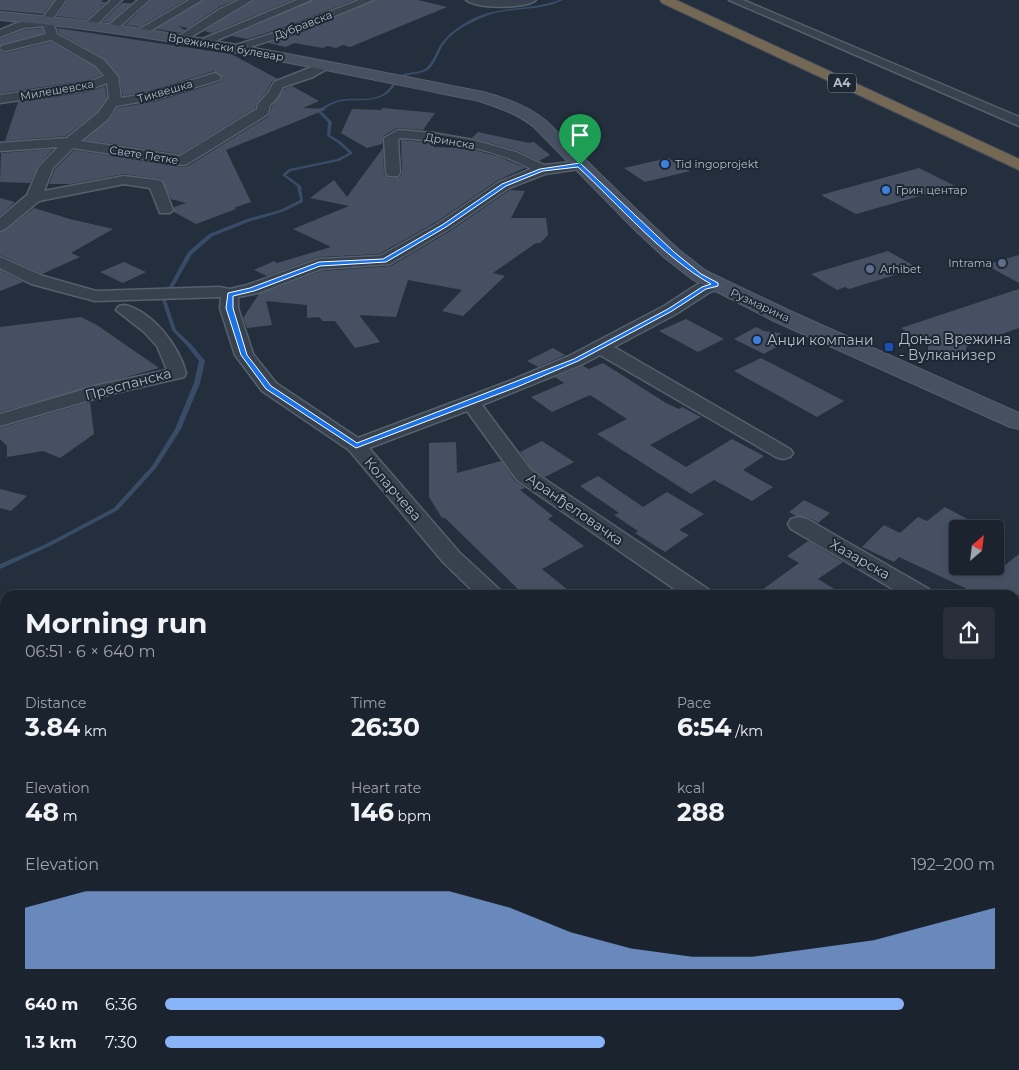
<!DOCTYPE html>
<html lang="en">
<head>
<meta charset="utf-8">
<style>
  body { margin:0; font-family:Montserrat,sans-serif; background:#282f3a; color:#f1f3f6; height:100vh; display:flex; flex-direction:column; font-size:19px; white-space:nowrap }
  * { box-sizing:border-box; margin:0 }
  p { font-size:16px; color:#a0a4aa }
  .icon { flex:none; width:28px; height:28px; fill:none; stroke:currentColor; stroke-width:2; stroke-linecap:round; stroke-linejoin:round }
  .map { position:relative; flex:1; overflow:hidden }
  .sheet { position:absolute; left:0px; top:590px; width:1020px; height:480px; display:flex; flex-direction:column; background:#1b232e; border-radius:15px 15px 0 0; box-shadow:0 2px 8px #0003,0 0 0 1px #39404a }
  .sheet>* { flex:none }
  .needle { width:32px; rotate:28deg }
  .controls { position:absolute; left:949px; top:520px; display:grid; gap:10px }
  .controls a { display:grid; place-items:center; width:55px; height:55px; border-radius:5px; background:#1b232e; box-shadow:0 2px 8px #0003,0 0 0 1px #39404a; font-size:25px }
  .pin { position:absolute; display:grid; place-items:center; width:42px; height:42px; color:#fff; margin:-51px -21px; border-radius:50% 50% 50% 0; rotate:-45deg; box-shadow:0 0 5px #0007 }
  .pin .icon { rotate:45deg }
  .round { display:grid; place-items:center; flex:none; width:52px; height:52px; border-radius:5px; background:#282f3a }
  .headline { display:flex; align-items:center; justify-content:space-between; height:85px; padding:0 25px }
  h1 { font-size:28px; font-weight:700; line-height:38px }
  .stats { display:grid; grid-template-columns:repeat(3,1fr); gap:8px; height:85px; padding:5px 25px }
  .stats div { display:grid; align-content:center }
  .stats b { font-size:25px; font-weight:700 }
  .stats small { font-size:14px; font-weight:400 }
  .stats p { font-size:14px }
  .chart { height:140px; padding:10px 25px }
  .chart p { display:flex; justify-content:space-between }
  .chart svg { width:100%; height:90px; margin-top:5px; fill:#8ab4f8; opacity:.7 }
  ul { padding:0 25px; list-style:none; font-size:16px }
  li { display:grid; grid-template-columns:80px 60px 1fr; align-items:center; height:38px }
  li i { height:12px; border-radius:6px; background:#8ab4f8 }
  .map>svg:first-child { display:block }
</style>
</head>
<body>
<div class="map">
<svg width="1019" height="1070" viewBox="0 0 1019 1070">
  <rect width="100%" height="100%" fill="#242f3e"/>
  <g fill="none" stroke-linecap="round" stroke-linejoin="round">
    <path fill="#394c67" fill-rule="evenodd" d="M559 0H563C544 10 521 8 500 12 490 14 480 18 471 23 460 28 448 36 442 47 438 54 436 61 431 67 423 76 411 72 402 78 395 83 392 92 383 96 369 103 353 98 338 102 332 104 327 107 321 111L332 122 330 135 340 141 352 152V154L339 161 291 171 286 175 301 186 303 202 282 212 251 221 213 236 192 254 166 300 176 330 192 345 205 361 200 383 181 429 156 468 118 510 50 546 0 569V564L46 544 114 508 152 466 175 429 194 383 199 361 188 347 172 330 162 300 188 252 209 234 247 219 280 210 300 200 297 186 282 175 289 169 337 159 349 153 338 143 327 136 328 122 318 112V110C327 104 335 100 346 99 358 98 372 101 383 94 391 89 394 79 402 75 410 71 420 74 427 67 433 62 435 54 439 47 446 35 458 27 470 20 499 5 530 11 559 0Z"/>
  </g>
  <g fill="#455162">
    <polygon points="0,0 54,0 43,14 0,10"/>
    <polygon points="68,0 103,0 101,2 106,2 87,20 57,16"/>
    <polygon points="151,0 185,0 140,27 125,25"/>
    <polygon points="204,0 235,0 219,7 188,28 178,26 185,30 180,33 156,29"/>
    <polygon points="254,0 292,0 212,33 204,31"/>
    <polygon points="313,0 354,0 285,27 247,39 231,36"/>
    <polygon points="375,0 418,0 447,7 350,47 343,45 336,48 328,46 323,48 294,43 286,47 268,43 295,35"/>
    <polygon points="122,3 132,3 109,23 102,22"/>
    <polygon points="42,28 44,33 0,45 0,39 23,30"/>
    <polygon points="57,28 231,54 278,79 272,81 266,92 257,103 255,108 180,154 85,140 109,120 117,108 157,101 220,82 223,77 214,71 150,91 123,96 119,76 105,59 59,33"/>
    <polygon points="51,42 95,67 101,75 86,81 0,93 0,51 5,53"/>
    <polygon points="105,86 107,98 97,112 66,136 5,141 18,102 88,92"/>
    <polygon points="292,86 319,101 303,108 327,109 226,150 251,202 234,208 236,209 196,224 174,212 174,207 186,203 171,199 161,179 124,174 71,184 49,184 55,169 74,150 182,167 188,166 269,116 272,106 284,89"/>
    <polygon points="383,108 435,113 423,130 397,128 383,136 382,144 367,148 341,133 352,109 381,110"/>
    <polygon points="478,132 529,143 534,142 550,155 539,161 516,150 472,138"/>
    <polygon points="401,140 435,143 434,147 467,148 500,157 525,168 498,180 438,221 379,254 319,257 267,276 254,270 274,261 277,263 331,247 293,229 349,206 310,198 334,180 347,197 383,148 384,174 388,178 400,177 402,173"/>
    <polygon points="53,149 38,166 30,183 0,182 1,153"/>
    <polygon points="668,158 690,171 645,182 624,168"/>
    <polygon points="919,168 955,186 856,214 821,195"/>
    <polygon points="510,190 525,191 511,218 546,218 548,235 540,243 536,243 493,273 505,276 463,316 442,311 462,290 408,280 396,317 359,315 380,342 355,348 335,321 323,321 319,317 307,318 307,305 266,301 272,325 247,328 243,318 259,294 321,271 391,266 450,231"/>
    <polygon points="0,198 15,202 0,216"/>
    <polygon points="34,208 70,219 113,229 71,253 80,257 42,274 0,255 0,233 6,230"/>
    <polygon points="888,251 918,268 849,289 845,287 837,290 811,274"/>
    <polygon points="1019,255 1019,283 986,265"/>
    <polygon points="124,262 146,272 123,283 100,272"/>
    <polygon points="0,270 23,282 0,291"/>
    <polygon points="1019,289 1019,328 966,347 966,356 928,350 928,345 901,328"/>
    <polygon points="81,317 97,325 159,368 0,412 0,327"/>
    <polygon points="686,319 724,339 698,352 659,331"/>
    <polygon points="756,327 764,331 780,333 780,337 783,343 764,354 734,339"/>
    <polygon points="553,348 565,355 538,367 527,361"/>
    <polygon points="761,358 844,401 817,417 734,371"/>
    <polygon points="603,363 666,403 679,409 682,407 701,417 650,445 686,467 732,439 764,456 743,470 773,487 752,501 714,480 691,494 597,434 627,419 590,395 552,412 531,397 564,383 555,377 583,366 589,369"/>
    <polygon points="90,402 94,434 60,458 43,451 7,457 7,446 0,439 0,428"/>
    <polygon points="542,441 574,462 545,477 532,469 520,452"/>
    <polygon points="456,442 457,473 501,461 515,481 525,488 520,490 553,516 548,519 584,546 542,569 574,595 524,595 445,518 442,518 429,497 429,443"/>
    <polygon points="598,476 643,507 667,492 704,514 679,530 689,535 665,552 635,533 638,531 614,515 619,513 580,486"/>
    <polygon points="0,489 27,496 11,511 0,508"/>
    <polygon points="804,500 830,513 818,523 807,517 796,516 789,512"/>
    <polygon points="945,507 973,522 965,529 958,529 958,566 1004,566 1019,554 1019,595 980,595 899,557 894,562 862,547 884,525 900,533 918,517 927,521"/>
    <polygon points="808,541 843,562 818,579 844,595 755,595 799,563 787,556"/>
  </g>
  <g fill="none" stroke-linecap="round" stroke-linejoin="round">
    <g stroke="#565f6c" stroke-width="3">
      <g id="minor">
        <polygon points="56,0 66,0 52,20 57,34 104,60 118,77 121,98 150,93 215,73 221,77 219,80 156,99 116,106 108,119 81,141 180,156 257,109 258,104 268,93 274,82 322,63 330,63 332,66 313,77 283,87 277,98 270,105 268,114 187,164 182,165 73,148 53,168 44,191 124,176 156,180 161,181 163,184 173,210 170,213 160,213 150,188 124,184 39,201 5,229 0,231 0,218 27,195 39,167 58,147 0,151 0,143 67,138 98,113 109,98 107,83 88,90 0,103 0,95 86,83 104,76 96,66 51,40 5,51 0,49 1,46 46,34 43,26 23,28 0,37 0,30 17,23 42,19"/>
        <polygon points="111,0 122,0 94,27 86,27 85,25 86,23"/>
        <polygon points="138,0 149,0 116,30 108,30 106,28 108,26"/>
        <polygon points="189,0 202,0 145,34 141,35 135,32"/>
        <polygon points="239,0 252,0 186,40 182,41 176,38 220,9"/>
        <polygon points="297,0 311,0 208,44 204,45 198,42 200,40"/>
        <polygon points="359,0 373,0 294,33 237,51 231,48 233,46 286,29"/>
        <path d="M466 0H536C526 9 476 9 466 0Z"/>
        <polygon points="729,0 743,0 1019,117 1019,126"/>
        <path d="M398 130 433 133 473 140 516 152 544 165 580 161 585 162 587 165 585 168 580 169 545 174 509 188 449 229 390 264 321 269 258 293 238 297V308L253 354 276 383 358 438 507 382 569 356 664 306 698 284 716 279 722 280 724 284 722 288 710 292 676 314 614 347 790 449 793 453 790 457 783 459 776 457 600 355 583 364 482 405 531 470 708 589 712 595H683L517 480 467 411 369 448 459 552 499 589 503 595H477L443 562 349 450 262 391 235 355 220 308 221 297 95 301 31 284 0 268V257L43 276 96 291 219 287 230 289 247 285 319 259 380 256 439 223 499 182 531 169C492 147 444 141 400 138L398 140 400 173 398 176H388L386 173 384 138Z"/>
        <path d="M125 305C153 312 179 346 186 373L184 377 111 394 0 426V414L99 385 167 370 157 346 144 332 116 310 119 306Z"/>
        <polygon points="799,517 807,519 929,589 933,595 903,595 791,529 788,524 791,519"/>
        <polygon points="1015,638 1019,639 1019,658 1015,657"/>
        <polygon points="1015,794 1019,796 1019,820 1015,818"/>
        <polygon points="1015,992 1019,994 1019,1049 1015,1050"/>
        <polygon points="954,1065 993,1065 991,1070 952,1070"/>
      </g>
    </g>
    <g stroke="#565f6c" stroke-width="2">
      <path id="secondary" d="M0 12C163 26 323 61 483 92 506 98 528 106 546 121L649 222 679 250 706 271 790 311 1019 413V429L1010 427 774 321 692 279 665 258 635 230 534 127C518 114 500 108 479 101 320 69 162 34 0 20Z"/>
    </g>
    <g stroke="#434c59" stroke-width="2">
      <polygon id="motorway" points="660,0 676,0 1019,159 1019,170 662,3"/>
    </g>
    <use href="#minor" fill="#38414e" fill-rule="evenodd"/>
    <use href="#secondary" fill="#465061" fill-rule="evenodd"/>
    <use href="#motorway" fill="#746855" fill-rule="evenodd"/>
  </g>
  <path fill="#1a73e8" stroke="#fff" fill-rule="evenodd" d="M580 163 674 252 701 274 718 283V286L706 289 672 311 578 361 517 387 356 448 266 389 241 355 226 308 228 293 250 288 319 262 383 259 442 225 502 184 540 169ZM578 167C618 204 664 258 711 284L702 287 668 309 574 359 357 443 271 386 247 355 233 308V296L254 291 320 266 386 262 446 227 506 186 543 171Z"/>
  <g fill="#3f7fe0" stroke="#1d2633" stroke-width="2">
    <circle cx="665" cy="164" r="5"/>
    <circle cx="886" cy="190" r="5"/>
    <circle cx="757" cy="340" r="5"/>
  </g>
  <g fill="#5c6f8a" stroke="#1d2633" stroke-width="2">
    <circle cx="1002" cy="263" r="5"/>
    <circle cx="870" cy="269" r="5"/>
  </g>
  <rect fill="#1a4fb4" stroke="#1d2633" stroke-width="2" x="884" y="342" width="10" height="10" rx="2.5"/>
  <g text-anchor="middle" stroke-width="4" stroke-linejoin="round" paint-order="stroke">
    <g font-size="11" fill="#b4bcc9" stroke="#1d2633">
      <text transform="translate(303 25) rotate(-21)" y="4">Дубравска</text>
      <text transform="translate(226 47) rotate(10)" y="4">Врежински булевар</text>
      <text transform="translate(57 90) rotate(-10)" y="4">Милешевска</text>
      <text transform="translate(165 91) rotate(-16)" y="4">Тиквешка</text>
      <text transform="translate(450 141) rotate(10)" y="4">Дринска</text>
      <text transform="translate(144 155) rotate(9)" y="4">Свете Петке</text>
      <text transform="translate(760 305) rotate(25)" y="4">Рузмарина</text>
    </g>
    <g font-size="11" fill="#b4bcc9" stroke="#1d2633" text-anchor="start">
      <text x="675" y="168">Tid ingoprojekt</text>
      <text x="896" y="194">Грин центар</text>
      <text x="992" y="267" text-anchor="end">Intrama</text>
      <text x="880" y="273">Arhibet</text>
    </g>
    <rect fill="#1d2633" stroke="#878f9c" stroke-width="1" x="828" y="73.5" width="28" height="19" rx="4"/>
    <g font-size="12" font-weight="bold" fill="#b4bcc9">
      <text x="842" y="87">A4</text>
    </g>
    <g font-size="14" fill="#b4bcc9" stroke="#1d2633" text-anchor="start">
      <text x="899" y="344">Доња Врежина<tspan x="899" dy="16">- Вулканизер</tspan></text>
      <text x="767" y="345">Анџи компани</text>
    </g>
    <g font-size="14" fill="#b4bcc9" stroke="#1d2633">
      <text transform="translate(128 384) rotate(-15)" y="5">Преспанска</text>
      <text transform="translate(393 489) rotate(49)" y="5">Коларчева</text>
      <text transform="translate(575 509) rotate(35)" y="5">Аранђеловачка</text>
      <text transform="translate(860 559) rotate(30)" y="5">Хазарска</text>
    </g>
  </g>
</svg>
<div class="controls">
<a><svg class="needle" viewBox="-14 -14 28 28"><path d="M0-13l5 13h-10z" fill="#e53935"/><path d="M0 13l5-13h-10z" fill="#a0a4aa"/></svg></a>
</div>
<div class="pin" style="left:580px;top:165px;background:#1e9e55"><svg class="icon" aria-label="arrive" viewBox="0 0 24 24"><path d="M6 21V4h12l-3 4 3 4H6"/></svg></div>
<section class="sheet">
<div class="headline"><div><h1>Morning run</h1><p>06:51 · 6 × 640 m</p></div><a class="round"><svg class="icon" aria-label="share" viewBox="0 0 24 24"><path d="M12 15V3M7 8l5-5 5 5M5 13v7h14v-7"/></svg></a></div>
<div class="stats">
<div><p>Distance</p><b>3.84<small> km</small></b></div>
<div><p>Time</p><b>26:30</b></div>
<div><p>Pace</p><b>6:54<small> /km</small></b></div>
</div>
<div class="stats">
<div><p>Elevation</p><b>48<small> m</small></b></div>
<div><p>Heart rate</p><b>146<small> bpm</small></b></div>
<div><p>kcal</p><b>288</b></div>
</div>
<div class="chart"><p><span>Elevation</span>192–200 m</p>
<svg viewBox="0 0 160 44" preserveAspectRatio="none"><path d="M0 44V14L10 6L20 6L30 6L40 6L50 6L60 6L70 6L80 14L90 26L100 34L110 38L120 38L130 34L140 30L150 22L160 14V44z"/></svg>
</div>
<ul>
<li><b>640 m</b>6:36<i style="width:89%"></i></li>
<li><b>1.3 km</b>7:30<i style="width:53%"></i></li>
</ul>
</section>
</div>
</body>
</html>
